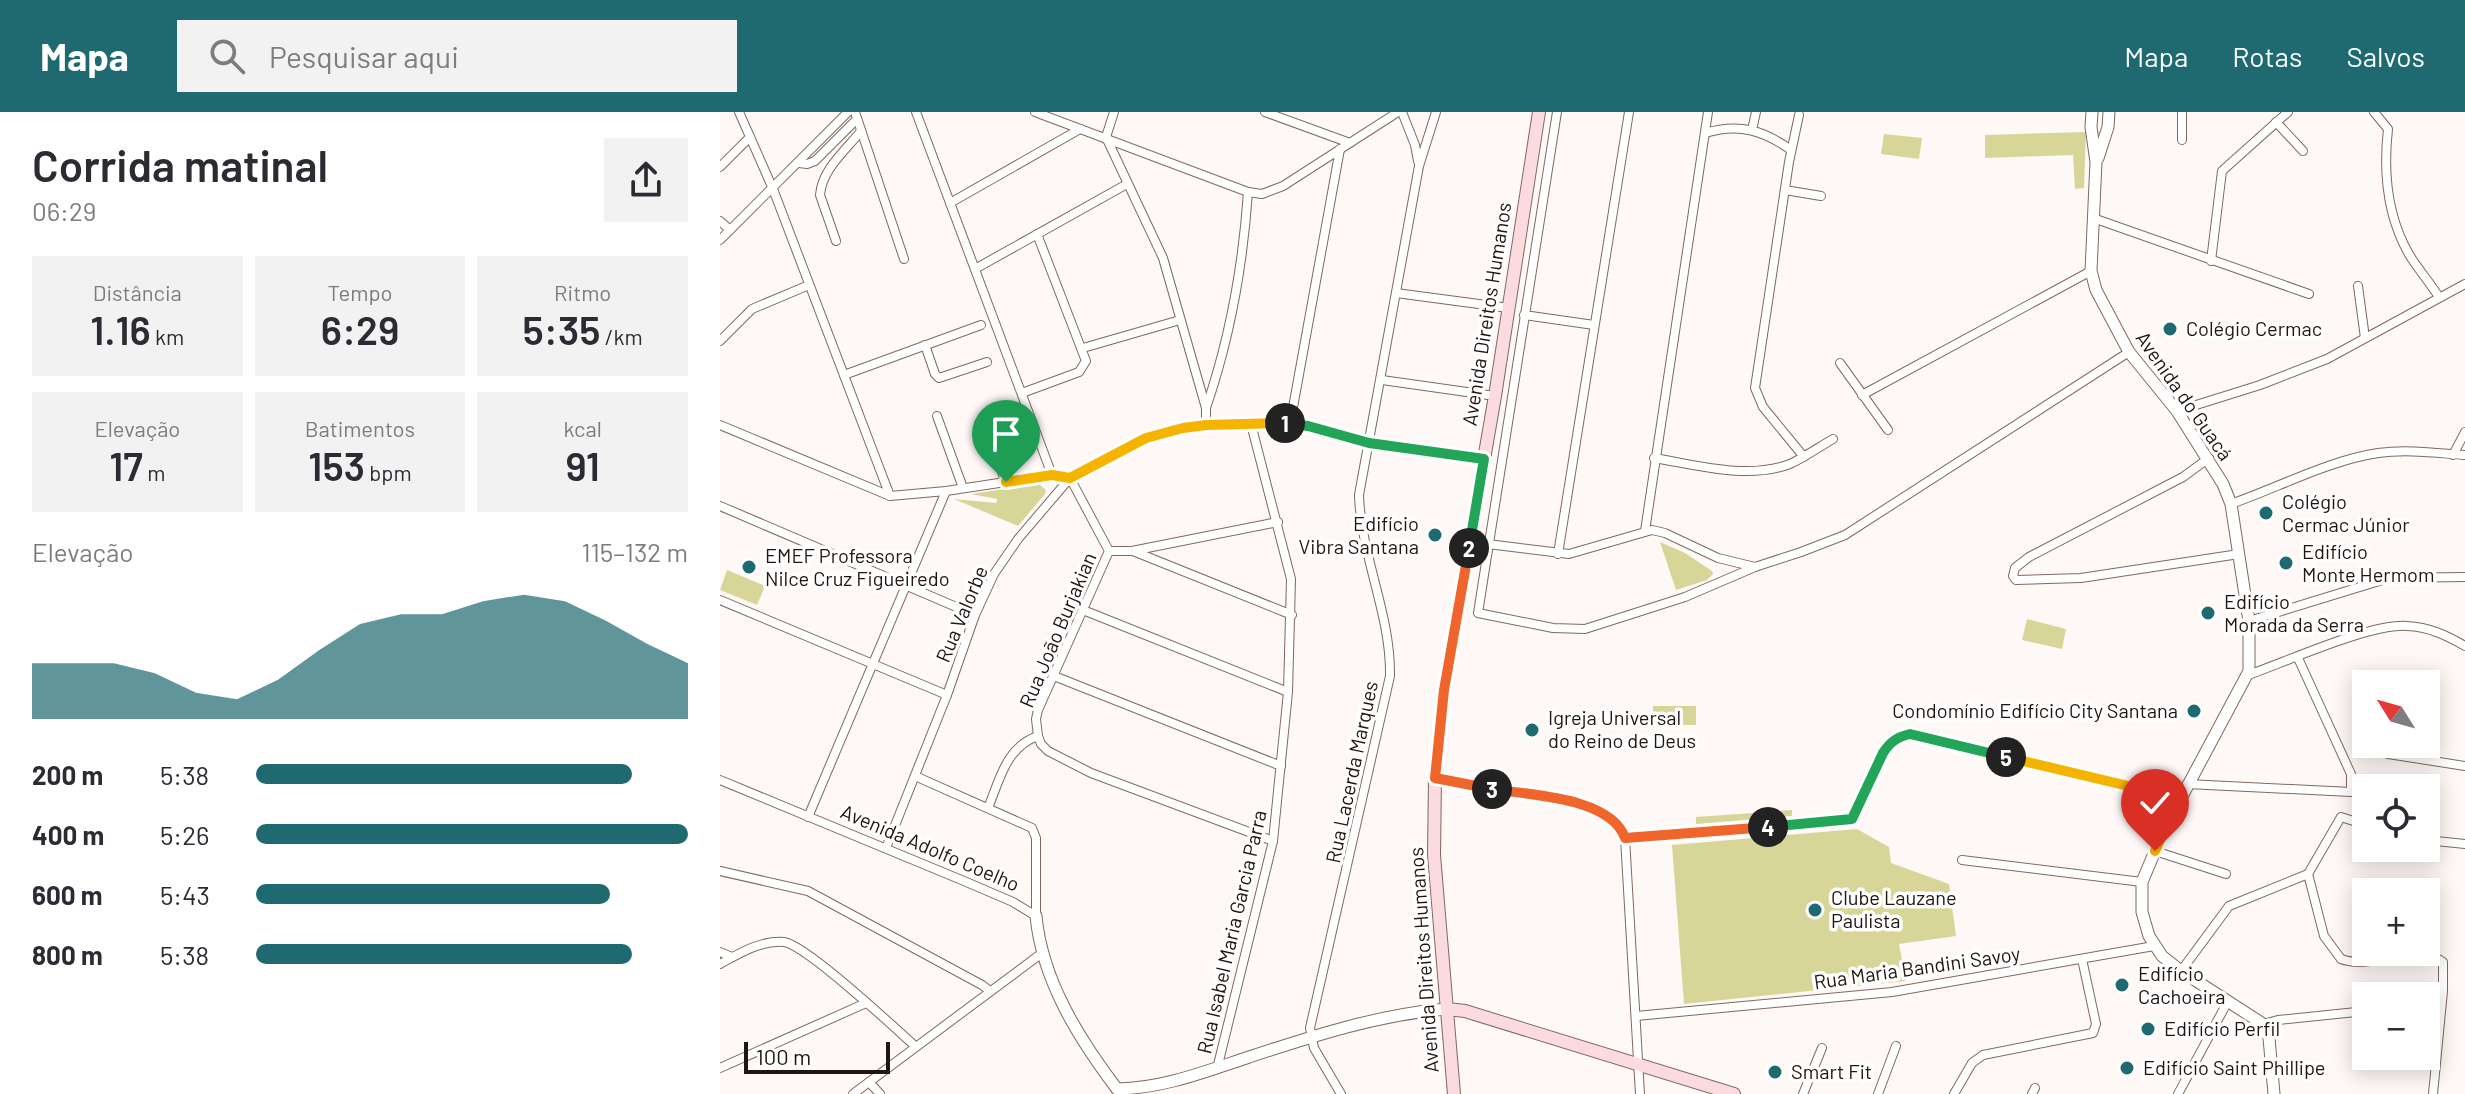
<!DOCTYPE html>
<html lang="pt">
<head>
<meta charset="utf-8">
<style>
  body { margin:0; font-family:Barlow,sans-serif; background:#f2f2f3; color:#2b2b33; height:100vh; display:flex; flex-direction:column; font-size:30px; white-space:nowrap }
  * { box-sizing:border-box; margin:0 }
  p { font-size:26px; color:#7c7c81 }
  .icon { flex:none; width:44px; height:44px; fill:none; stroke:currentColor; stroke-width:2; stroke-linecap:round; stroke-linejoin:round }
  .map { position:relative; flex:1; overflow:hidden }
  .panel { display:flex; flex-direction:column; background:#fff; width:720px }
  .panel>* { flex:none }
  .needle { width:52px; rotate:307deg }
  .controls { position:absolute; left:1632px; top:558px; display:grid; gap:16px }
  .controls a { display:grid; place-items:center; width:88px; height:88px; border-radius:0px; background:#fff; box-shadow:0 4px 20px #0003; font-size:40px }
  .scale { position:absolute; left:24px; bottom:20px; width:146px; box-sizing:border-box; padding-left:8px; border:4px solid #1f1511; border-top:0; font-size:22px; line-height:28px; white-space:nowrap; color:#1f1511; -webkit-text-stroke:6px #fff; paint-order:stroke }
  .pin { position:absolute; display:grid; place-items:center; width:68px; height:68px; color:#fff; margin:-82px -34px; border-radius:50% 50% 50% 0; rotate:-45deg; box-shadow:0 0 8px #0007 }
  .pin .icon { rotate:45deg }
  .km { position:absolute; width:40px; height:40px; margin:-20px; border-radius:50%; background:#222; color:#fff; font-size:22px; line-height:40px; text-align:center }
  .round { display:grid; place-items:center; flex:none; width:84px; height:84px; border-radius:0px; background:#f2f2f3 }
  .head { display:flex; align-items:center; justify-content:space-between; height:136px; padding:0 32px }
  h1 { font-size:44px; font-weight:600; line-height:60px }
  .metrics { display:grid; grid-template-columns:repeat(3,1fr); gap:12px; height:136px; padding:8px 32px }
  .metrics div { display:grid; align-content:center; border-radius:0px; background:#f2f2f3; text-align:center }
  .metrics b { font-size:40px; font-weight:600 }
  .metrics small { font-size:22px; font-weight:400 }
  .metrics p { font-size:22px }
  .chart { height:224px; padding:16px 32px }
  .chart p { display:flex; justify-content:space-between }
  .chart svg { width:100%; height:144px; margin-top:8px; fill:#1e6a70; opacity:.7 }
  ul { padding:0 32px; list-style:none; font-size:26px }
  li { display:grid; grid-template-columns:128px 96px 1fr; align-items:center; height:60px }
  li i { height:20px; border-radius:10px; background:#1e6a70 }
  header { display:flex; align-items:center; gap:48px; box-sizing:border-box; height:112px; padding:0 40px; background:#1e6a70; color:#fff }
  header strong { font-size:38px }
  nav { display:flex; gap:44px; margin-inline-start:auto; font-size:28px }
  .search { width:560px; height:72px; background:#f2f2f3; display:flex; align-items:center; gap:20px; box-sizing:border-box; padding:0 28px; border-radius:0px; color:#7c7c81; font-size:30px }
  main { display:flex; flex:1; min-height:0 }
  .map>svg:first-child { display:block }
</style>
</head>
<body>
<header>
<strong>Mapa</strong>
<div class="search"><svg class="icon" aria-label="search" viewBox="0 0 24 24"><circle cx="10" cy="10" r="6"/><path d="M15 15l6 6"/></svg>Pesquisar aqui</div>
<nav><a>Mapa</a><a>Rotas</a><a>Salvos</a></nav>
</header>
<main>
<section class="panel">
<div class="head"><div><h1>Corrida matinal</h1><p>06:29</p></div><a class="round"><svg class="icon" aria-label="share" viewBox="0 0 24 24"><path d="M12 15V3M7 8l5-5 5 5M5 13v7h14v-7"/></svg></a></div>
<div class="metrics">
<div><p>Distância</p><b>1.16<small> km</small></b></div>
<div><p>Tempo</p><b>6:29</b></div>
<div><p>Ritmo</p><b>5:35<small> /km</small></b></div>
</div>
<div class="metrics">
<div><p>Elevação</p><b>17<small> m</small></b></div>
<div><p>Batimentos</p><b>153<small> bpm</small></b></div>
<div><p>kcal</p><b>91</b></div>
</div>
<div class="chart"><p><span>Elevação</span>115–132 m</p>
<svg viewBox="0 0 160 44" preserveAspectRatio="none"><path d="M0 44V27L10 27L20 27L30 30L40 36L50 38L60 32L70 23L80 15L90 12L100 12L110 8L120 6L130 8L140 14L150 21L160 27V44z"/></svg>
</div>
<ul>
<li><b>200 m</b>5:38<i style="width:87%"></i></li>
<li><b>400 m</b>5:26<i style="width:100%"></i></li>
<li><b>600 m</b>5:43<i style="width:82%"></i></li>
<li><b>800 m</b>5:38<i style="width:87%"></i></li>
</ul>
</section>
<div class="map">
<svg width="1745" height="982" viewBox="0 0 1745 982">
  <rect width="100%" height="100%" fill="#fef8f6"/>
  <g fill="#d7d698">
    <polygon points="1366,20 1364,76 1355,77 1353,43 1265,46 1265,23"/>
    <polygon points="1164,22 1202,26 1199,47 1161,42"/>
    <polygon points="319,372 326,378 325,382 298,414 234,387 276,391 277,387 251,382"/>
    <polygon points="940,430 965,441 992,459 993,462 987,468 956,478"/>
    <polygon points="7,458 45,474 37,493 0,478"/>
    <polygon points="1307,507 1346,517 1342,537 1302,528"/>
    <rect x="933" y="594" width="43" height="19"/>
    <polygon points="1072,698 1072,704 976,712 976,705"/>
    <polygon points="1137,717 1169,735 1171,751 1229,772 1236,824 1179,832 1186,869 964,892 952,733"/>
  </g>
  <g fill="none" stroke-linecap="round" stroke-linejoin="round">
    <g stroke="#81685e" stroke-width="10">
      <g id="minor">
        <polyline points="19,0 53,77 170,384"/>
        <polyline points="135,0 184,147"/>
        <polyline points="196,0 332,363"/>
        <polyline points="315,0 528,80 542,82 563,74 678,0"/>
        <polyline points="394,0 386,25 443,146 486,296 486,313"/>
        <polyline points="545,0 630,31"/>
        <polyline points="682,0 695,33 698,49"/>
        <polyline points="837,0 758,501 833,516 865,517 965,485 1035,455"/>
        <path d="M1654 0 1668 17C1663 61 1667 105 1690 144 1699 158 1710 171 1719 185"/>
        <polyline points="1079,3 1069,50 1035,276 1043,295 1084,345"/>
        <polyline points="1556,10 1583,39"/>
        <polyline points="1032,18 1036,0"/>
        <path d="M985 21C1019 11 1043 18 1071 38"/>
        <polyline points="1462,28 1462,0"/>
        <polyline points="79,51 87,52 95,49 137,7"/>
        <polyline points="0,55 30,25"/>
        <polyline points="1065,78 1101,84"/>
        <polyline points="230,91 360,17"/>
        <polyline points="1373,106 1589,182"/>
        <polyline points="0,109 10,118"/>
        <polyline points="0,128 128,0"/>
        <path d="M116 129 100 83C102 57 126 38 141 19"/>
        <polyline points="1491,149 1502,59 1568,0"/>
        <polyline points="255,157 407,72"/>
        <polyline points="1638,174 1645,226"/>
        <polyline points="676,181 789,196"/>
        <polyline points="804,203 874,213"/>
        <polyline points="0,229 32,197 89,173"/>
        <polyline points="205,233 215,262 219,266 267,250"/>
        <polyline points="363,236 460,208"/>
        <polyline points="1120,251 1168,318"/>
        <polyline points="124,263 261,213"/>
        <polyline points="662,268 775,284"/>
        <polyline points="302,281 359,260 366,249 317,122"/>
        <polyline points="1142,283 1371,159"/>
        <path d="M486 296C510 226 523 153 528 80"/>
        <polyline points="1457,299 1540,273 1607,247 1745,172"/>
        <polyline points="217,304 243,376"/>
        <polyline points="570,312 620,37"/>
        <polyline points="0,313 170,384 226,379 332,363 350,366"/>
        <polyline points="269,327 286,370"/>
        <polyline points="261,330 284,321"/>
        <polyline points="1733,343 1745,320"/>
        <path d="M934 346C977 353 1027 368 1070 352 1085 345 1099 335 1113 327"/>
        <polyline points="1489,346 1463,365 1309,445 1295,456 1293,464 1296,468 1361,466 1519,442"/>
        <polyline points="350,366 389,439 318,598 316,607 318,624 321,632 328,639 371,661 553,729"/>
        <path d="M1511 392C1557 376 1610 348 1658 341 1687 337 1716 341 1745 343"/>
        <polyline points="0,394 255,503"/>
        <polyline points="925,419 988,0"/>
        <polyline points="768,432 849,442 932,418 945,421 998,446 1035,455 1081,440 1125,423 1409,240"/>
        <polyline points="389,439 412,439 558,410"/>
        <polyline points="413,439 572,503"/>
        <polyline points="838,442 909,0"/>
        <polyline points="0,488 227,583"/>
        <polyline points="363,498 568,580"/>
        <polyline points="1529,509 1669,466 1745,465"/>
        <path d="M1528 563C1566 550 1651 511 1687 514 1709 515 1726 523 1745 534"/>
        <polyline points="334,564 561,654"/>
        <polyline points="1668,642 1745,654"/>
        <polyline points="195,664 312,716 316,726 316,804"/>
        <polyline points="715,666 864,693 895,710 902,717 905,726 920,982"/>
        <polyline points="0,668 244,769 293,790 316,804"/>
        <polyline points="1467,672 1631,680 1631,662 1578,546"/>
        <path d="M268 696C280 667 286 635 318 624"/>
        <polyline points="88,705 226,379"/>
        <path d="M905 726 1132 707 1163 641C1170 630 1177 625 1190 622L1459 686"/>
        <polyline points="1706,728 1745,732"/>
        <polyline points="166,736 227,583 255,503 274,462 298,427 350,366 426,326 486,313 570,312 649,331 764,347"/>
        <polyline points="1435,739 1506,762"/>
        <polyline points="1242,748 1422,770"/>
        <polyline points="0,759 88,779 262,873 270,879"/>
        <path d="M1588 762 1604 824 1621 847C1649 858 1700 832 1723 850V879L1713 982"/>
        <polyline points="0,840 12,845"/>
        <path d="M0 852C20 841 41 828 64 830 86 833 174 915 195 934"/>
        <polyline points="1461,859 1509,794 1588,762 1621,705 1646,713"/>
        <polyline points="1706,894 1721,892"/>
        <polyline points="916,904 1172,880 1434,834"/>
        <polyline points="1543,912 1558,908 1646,899"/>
        <polyline points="0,956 146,891"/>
        <polyline points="497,957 553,729 568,580 571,467 531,312"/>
        <polyline points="149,970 160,982"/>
        <polyline points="133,982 322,841"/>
        <path d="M621 982 594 936 590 916 670 564C671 502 641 445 639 383L699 54 716 0"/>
        <polyline points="1083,982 1102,936"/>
        <polyline points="1158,982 1176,934"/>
        <polyline points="1234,982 1252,951 1263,943 1373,921 1376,912 1362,847"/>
        <polyline points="1312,982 1315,976"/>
        <polyline points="1458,982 1508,889"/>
      </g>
    </g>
    <g stroke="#81685e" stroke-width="13">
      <g id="tertiary">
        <polyline points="1372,0 1371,15 1376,50 1371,159 1376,178 1409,240 1457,299 1503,372 1511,392 1529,509 1529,559 1443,720 1422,770 1422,800 1429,824 1442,844 1461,859 1543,912 1549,926 1554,982"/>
        <polyline points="1378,46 1388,15 1389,0"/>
        <path d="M316 804C322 868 359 927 397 977"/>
        <path d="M397 977C444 976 484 960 529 945 593 924 660 902 727 897"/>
      </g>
    </g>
    <g stroke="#81685e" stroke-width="14">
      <g id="secondary">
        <polyline points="727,897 745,899 1014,982"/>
        <polyline points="734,982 714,743 715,666 724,578 775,284 819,0"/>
      </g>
    </g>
    <use href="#minor" stroke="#fff" stroke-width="8"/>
    <use href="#tertiary" stroke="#fff" stroke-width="11"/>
    <use href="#secondary" stroke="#fcdbe0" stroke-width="12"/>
  </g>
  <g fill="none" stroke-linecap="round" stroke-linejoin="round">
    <g stroke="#fff" stroke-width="16">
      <polyline id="split-1" points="286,370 332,363 350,366 426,326 463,316 486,313 565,311"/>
    </g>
    <g stroke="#fff" stroke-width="16">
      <polyline id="split-2" points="565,311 588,314 649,331 764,347 749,436"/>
    </g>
    <g stroke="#fff" stroke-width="16">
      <polyline id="split-3" points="749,436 724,578 715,666 772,677"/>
    </g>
    <g stroke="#fff" stroke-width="16">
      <path id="split-4" d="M772 677C809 683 891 685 905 726L1048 715"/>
    </g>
    <g stroke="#fff" stroke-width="16">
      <path id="split-5" d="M1048 715 1132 707 1163 641C1170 630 1177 625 1190 622L1286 645"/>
    </g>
    <g stroke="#fff" stroke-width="16">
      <polyline id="split-6" points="1286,645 1459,686 1435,739"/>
    </g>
    <use href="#split-1" stroke="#f5b400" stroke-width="10"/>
    <use href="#split-2" stroke="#22a559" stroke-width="10"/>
    <use href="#split-3" stroke="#f0652b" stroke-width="10"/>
    <use href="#split-4" stroke="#f0652b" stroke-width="10"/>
    <use href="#split-5" stroke="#22a559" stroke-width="10"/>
    <use href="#split-6" stroke="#f5b400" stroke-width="10"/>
  </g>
  <g fill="#1e6a70" stroke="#fff" stroke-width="3">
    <circle cx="1450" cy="217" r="8"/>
    <circle cx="1546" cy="401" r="8"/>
    <circle cx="715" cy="423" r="8"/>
    <circle cx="1566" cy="451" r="8"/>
    <circle cx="29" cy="455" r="8"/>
    <circle cx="1488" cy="501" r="8"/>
    <circle cx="1474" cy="599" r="8"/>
    <circle cx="812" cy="618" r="8"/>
    <circle cx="1095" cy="798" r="8"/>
    <circle cx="1402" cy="873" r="8"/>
    <circle cx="1428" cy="917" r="8"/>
    <circle cx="1407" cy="956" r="8"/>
    <circle cx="1055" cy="960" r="8"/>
  </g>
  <g text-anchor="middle" stroke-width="7" stroke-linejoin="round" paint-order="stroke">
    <g font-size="20" fill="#1f1511" stroke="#fff">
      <text transform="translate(767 202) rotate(-81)" y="7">Avenida Direitos Humanos</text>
      <text transform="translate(1464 284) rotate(55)" y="7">Avenida do Guacá</text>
      <text transform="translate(242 502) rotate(-67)" y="7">Rua Valorbe</text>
      <text transform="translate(338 518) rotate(-67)" y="7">Rua João Burjakian</text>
      <text transform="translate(632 660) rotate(-78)" y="7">Rua Lacerda Marques</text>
      <text transform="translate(210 736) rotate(23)" y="7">Avenida Adolfo Coelho</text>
      <text transform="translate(512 820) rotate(-77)" y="7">Rua Isabel Maria Garcia Parra</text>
      <text transform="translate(704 848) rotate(-94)" y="7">Avenida Direitos Humanos</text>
      <text transform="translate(1197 856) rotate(-8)" y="7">Rua Maria Bandini Savoy</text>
    </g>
    <g font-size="20" fill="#1f1511" stroke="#fff" text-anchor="start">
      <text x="1466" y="224">Colégio Cermac</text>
      <text x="1562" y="397">Colégio<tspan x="1562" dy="23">Cermac Júnior</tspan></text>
      <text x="699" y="419" text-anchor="end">Edifício<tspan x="699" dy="23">Vibra Santana</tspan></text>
      <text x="1582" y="447">Edifício<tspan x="1582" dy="23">Monte Hermom</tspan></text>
      <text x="45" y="451">EMEF Professora<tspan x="45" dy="23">Nilce Cruz Figueiredo</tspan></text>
      <text x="1504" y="497">Edifício<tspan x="1504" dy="23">Morada da Serra</tspan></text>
      <text x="1458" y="606" text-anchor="end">Condomínio Edifício City Santana</text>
      <text x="828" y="613">Igreja Universal<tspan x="828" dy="23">do Reino de Deus</tspan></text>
      <text x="1111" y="793">Clube Lauzane<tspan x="1111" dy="23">Paulista</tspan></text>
      <text x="1418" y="869">Edifício<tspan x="1418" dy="23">Cachoeira</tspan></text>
      <text x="1444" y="924">Edifício Perfil</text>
      <text x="1423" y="963">Edifício Saint Phillipe</text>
      <text x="1071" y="967">Smart Fit</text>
    </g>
  </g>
</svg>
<div class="controls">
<a><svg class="needle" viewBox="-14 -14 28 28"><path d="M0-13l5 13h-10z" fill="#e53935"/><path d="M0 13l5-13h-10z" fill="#7c7c81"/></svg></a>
<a><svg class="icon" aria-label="locate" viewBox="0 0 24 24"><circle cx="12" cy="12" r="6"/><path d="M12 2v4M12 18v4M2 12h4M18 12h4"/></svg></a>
<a>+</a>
<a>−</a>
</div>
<div class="scale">100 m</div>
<div class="pin" style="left:286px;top:370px;background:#1e9e55"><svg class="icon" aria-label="arrive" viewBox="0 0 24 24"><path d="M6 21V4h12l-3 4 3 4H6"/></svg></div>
<div class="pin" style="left:1435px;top:739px;background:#d93025"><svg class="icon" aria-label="check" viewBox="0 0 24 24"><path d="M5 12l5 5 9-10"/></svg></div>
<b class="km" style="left:565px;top:311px">1</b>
<b class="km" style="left:749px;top:436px">2</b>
<b class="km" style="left:772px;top:677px">3</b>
<b class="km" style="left:1048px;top:715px">4</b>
<b class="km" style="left:1286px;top:645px">5</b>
</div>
</main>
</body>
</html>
